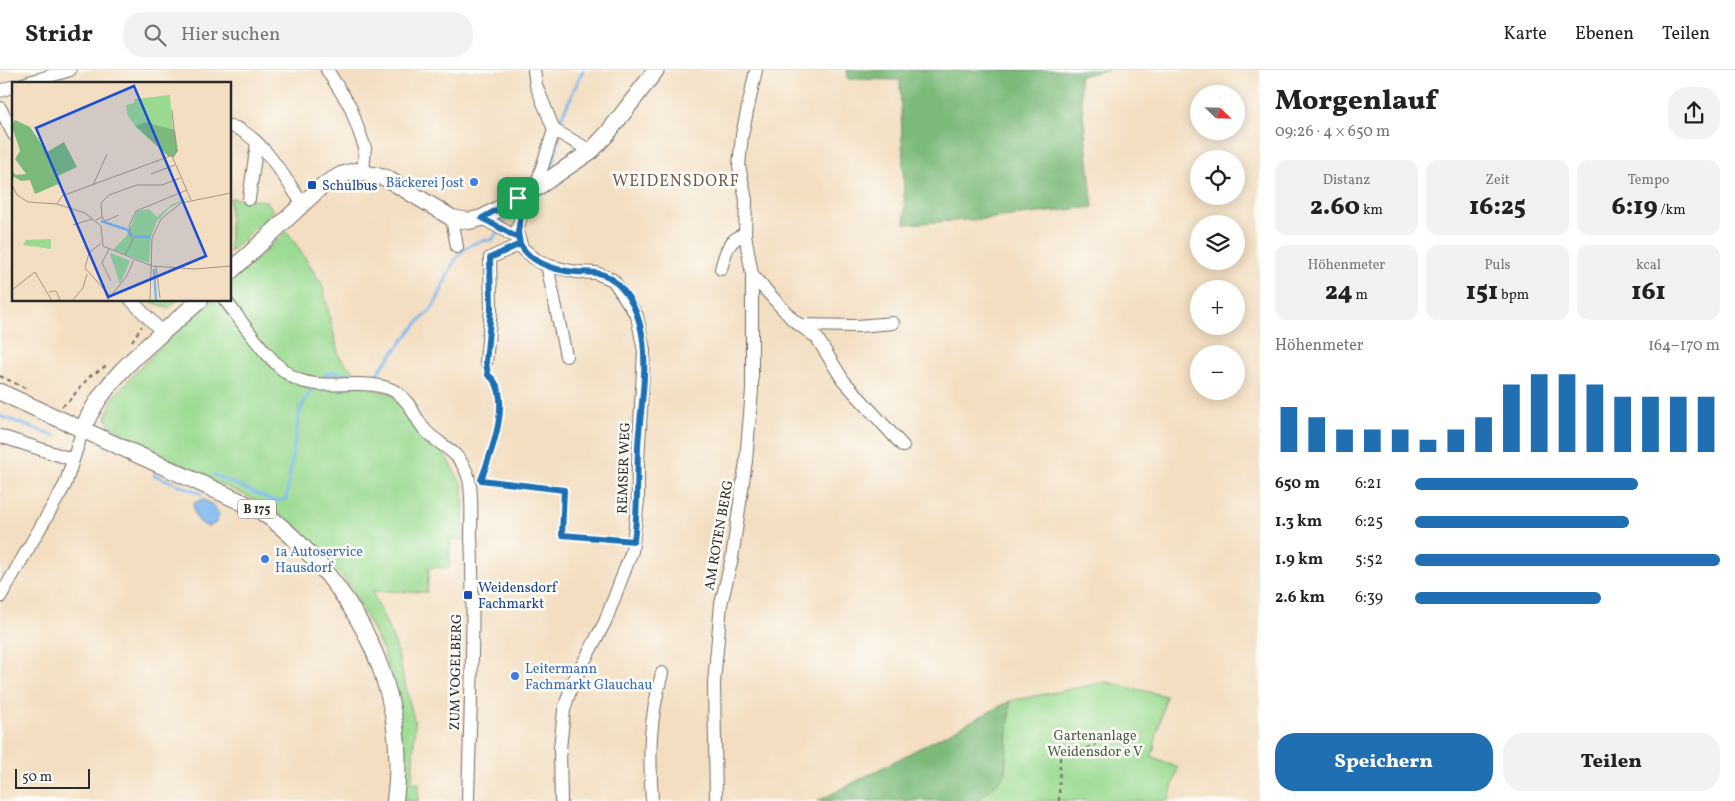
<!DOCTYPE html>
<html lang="de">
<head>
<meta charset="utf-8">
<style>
  body { margin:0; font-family:Vollkorn,serif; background:#f2f2f2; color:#222; height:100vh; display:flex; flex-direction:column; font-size:19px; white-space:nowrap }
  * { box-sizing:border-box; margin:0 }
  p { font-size:16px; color:#767676 }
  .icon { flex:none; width:28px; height:28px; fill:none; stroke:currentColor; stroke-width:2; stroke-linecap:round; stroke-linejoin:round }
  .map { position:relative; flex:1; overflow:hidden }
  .details { display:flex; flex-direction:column; background:#fff; width:475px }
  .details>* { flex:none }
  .needle { width:32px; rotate:113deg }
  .fabs { position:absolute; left:1190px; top:15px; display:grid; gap:10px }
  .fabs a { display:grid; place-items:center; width:55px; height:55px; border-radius:50%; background:#fff; box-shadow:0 2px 12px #0003; font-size:25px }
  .scale { position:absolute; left:15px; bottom:12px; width:75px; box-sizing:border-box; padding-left:5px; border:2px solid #2b2b2b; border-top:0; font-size:14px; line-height:18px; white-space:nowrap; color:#2b2b2b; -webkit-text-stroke:4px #fdfcf7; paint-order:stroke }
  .pin { position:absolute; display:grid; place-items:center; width:42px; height:42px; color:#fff; margin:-21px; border-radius:10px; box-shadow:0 2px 8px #0006 }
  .round { display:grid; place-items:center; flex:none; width:52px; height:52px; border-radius:20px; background:#f2f2f2 }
  .head { display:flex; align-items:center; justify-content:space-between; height:85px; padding:0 15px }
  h1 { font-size:28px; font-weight:800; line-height:38px }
  .figures { display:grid; grid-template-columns:repeat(3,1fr); gap:8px; height:85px; padding:5px 15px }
  .figures div { display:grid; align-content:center; border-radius:12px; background:#f2f2f2; text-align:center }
  .figures b { font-size:25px; font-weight:800 }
  .figures small { font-size:14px; font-weight:400 }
  .figures p { font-size:14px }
  .chart { height:140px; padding:10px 15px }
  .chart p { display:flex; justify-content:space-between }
  .chart svg { width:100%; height:90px; margin-top:5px; stroke:#1f6fb2; stroke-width:6 }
  .button { display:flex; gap:10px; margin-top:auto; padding:10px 15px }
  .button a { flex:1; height:58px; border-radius:20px; background:#1f6fb2; color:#fff; font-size:20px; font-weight:800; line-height:58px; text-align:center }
  .button a+a { background:#f2f2f2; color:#222 }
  ul { padding:0 15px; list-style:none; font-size:16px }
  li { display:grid; grid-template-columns:80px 60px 1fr; align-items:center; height:38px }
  li i { height:12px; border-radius:6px; background:#1f6fb2 }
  header { display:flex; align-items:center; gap:30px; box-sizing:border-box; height:70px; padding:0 25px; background:#fff; border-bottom:1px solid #e0e0e0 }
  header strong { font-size:24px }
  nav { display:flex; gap:28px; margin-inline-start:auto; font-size:18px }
  .search { width:350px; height:45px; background:#f2f2f2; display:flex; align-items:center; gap:12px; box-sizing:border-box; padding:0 18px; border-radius:20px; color:#767676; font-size:19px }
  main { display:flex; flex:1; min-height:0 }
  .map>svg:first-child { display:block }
</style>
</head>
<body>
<header>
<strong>Stridr</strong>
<div class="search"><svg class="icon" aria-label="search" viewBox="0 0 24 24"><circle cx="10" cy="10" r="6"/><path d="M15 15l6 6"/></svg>Hier suchen</div>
<nav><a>Karte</a><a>Ebenen</a><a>Teilen</a></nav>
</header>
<main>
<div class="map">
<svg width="1260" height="731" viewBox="0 0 1260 731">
  <rect width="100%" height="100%" fill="#fdfcf7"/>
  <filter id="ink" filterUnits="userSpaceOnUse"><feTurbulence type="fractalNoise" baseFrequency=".02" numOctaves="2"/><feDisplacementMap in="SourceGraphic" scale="10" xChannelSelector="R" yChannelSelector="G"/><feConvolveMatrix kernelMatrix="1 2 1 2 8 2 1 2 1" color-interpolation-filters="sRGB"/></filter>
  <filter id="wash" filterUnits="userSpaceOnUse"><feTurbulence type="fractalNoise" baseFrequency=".0096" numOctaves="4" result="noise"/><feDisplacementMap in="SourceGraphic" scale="20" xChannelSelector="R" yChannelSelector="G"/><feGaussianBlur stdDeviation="1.12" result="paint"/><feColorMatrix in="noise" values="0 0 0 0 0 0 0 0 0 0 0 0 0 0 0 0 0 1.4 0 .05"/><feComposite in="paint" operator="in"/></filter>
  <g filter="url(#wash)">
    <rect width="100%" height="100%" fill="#f3dec1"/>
    <g fill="#9ada90" stroke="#62825e">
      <polygon points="230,128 267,131 273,141 230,182"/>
      <polygon points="287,161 322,214 339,286 369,319 389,323 403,332 446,387 463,416 464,470 450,469 449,498 429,497 427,522 372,521 395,573 415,654 412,712 419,713 418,731 402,731 396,624 383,580 350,515 301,463 269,436 200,405 110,356 106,348 113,327 155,282 212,230 230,230 230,213"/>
      <polygon points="145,230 178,230 169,238"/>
      <polygon points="1106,612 1166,626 1152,686 1178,698 1168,731 977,731 1005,705 1010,631"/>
    </g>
    <g fill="#7bba7a" stroke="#537252">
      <polygon points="847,0 1108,0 1079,6 1093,137 985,149 905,154 900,10 848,9"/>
      <polygon points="1010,631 1005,705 977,731 818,731"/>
    </g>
    <path fill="#7eb7ee" stroke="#54718c" d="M203 429 214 436 219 444 216 453 208 457C197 452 193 446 194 433Z"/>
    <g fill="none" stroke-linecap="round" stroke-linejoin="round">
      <g stroke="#7eb7ee" stroke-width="3">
        <polyline points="559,58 560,51 583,0"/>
        <polyline points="548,100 554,93 559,68"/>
        <polyline points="502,155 509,143"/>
        <path d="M324 306 331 302 374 307C388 290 401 272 415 256 420 249 429 244 433 237 450 209 450 171 492 170L499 160"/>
        <polyline points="0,346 55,366"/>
        <polyline points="154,405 202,424"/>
        <polyline points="214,405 274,431 286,429 300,340 311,320"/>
      </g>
    </g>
  </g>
  <g filter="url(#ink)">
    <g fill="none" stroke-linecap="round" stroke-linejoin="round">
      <g stroke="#716a60" stroke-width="14">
        <g id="minor">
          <polyline points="327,0 350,36 365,78 363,102"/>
          <polyline points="534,0 536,15 554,60 591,81"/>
          <polyline points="23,14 70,0"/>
          <polyline points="0,21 14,16"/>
          <polyline points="0,38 14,65"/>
          <path d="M230 56C259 62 286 110 302 133"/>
          <polyline points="535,119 554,60"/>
          <polyline points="518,128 522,141 517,162 522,178 539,192 550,196 576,202 596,203 613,210 637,246 644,281 638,392 638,430 632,481 605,552 572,614 564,640 560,679 561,731"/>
          <polyline points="249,129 257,73"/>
          <polyline points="452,148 457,177"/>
          <polyline points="482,148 518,168"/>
          <polyline points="547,195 566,286"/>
          <path d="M721 199C725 184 728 169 745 164"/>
          <polyline points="752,205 793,250 817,268 843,310 903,376"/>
          <polyline points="131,230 163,263"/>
          <path d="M225 230C242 251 274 301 299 310 326 321 371 306 396 322 411 332 414 347 425 360 440 377 459 379 468 406 473 421 471 450 471 466 475 554 470 643 468 731"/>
          <polyline points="800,255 858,256 893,253"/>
          <polyline points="486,292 491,239 490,188 520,174"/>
          <polyline points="0,366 71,389"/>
          <polyline points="0,527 65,415 83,359"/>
          <path d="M652 731C649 680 649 652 662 603"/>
          <polyline points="716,731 714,613 721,534 732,488 746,391 752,320 752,205 745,164 746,130 739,96 742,65 756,0"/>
        </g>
      </g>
      <g stroke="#716a60" stroke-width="18">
        <g id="major">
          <polyline points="230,202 322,116 341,105 355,101 386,108 452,148 469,151 482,148 535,119 591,81 607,64 656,0"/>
          <path d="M0 322 257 439C280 453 299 472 317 492 375 558 407 642 395 731"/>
          <path d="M83 359C104 305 158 268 200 230"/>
        </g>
      </g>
      <g stroke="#716a60" stroke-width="2" stroke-dasharray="4 4" stroke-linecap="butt">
        <polyline points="132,271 142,256"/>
        <polyline points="0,306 27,319"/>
        <polyline points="62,336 67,333 90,306 108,295"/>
        <polyline points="481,410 564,420 562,465 621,470"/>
        <polyline points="481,410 498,361 500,319 488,303"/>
        <polyline points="1059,731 1060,688 1066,684 1096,675"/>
      </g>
      <use href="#minor" stroke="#fff" stroke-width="12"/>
      <use href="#major" stroke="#fff" stroke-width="16"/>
    </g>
  </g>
  <g fill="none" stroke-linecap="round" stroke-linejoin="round" filter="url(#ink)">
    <g stroke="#fff" stroke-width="10">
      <path id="route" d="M518 128 522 141 518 162 520 174 490 188 491 239 486 292 488 305C515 323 490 386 481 410L564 420 562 465 634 471C638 439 637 408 638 376 641 324 660 249 613 210 603 201 588 203 576 202 555 201 524 191 518 168L482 148 518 128"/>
    </g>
    <use href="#route" stroke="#1f6fb2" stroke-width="6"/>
  </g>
  <g fill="#3f7fe0" stroke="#fdfcf7" stroke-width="2">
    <circle cx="474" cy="112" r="5"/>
    <circle cx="265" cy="489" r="5"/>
    <circle cx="515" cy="606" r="5"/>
  </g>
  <g fill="#1a4fb4" stroke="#fdfcf7" stroke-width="2">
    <rect x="307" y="110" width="10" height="10" rx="2.5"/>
    <rect x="463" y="520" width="10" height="10" rx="2.5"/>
  </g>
  <g text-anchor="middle" stroke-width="5" stroke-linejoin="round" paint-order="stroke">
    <rect fill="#fdfcf7" stroke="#6a6a68" stroke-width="1" x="238" y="429.5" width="38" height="19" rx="4"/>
    <g font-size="12" font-weight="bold" fill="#2b2b2b">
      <text x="257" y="443">B 175</text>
    </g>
    <g font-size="14" fill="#366cbe" stroke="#fdfcf7" text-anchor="start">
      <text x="464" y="117" text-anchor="end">Bäckerei Jost</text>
      <text x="275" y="486">1a Autoservice<tspan x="275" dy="16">Hausdorf</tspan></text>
      <text x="525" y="603">Leitermann<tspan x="525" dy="16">Fachmarkt Glauchau</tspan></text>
    </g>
    <g font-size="14" fill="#164399" stroke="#fdfcf7" text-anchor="start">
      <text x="322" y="120">Schulbus</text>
      <text x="478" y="522">Weidensdorf<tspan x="478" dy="16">Fachmarkt</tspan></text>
    </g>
    <g font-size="14" fill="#2b2b2b" stroke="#fdfcf7">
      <text transform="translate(623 398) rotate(-88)" y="5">REMSER WEG</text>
      <text transform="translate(718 465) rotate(-80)" y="5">AM ROTEN BERG</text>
      <text transform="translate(455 602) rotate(-89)" y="5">ZUM VOGELBERG</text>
    </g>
    <g font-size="14" fill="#4c6049" stroke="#fdfcf7">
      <text x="1095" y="670">Gartenanlage<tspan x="1095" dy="16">Weidensdor e V</tspan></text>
    </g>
    <g font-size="16" letter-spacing="1" fill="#6f5a51" stroke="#fdfcf7">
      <text x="676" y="116">WEIDENSDORF</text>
    </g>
  </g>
  <g transform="translate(12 12)">
    <rect width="219" height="219" fill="#f3dec1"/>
    <path d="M158 13 161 48 133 40 123 44 115 32 114 23 122 21 123 17ZM178 115 157 126 145 139 139 154 137 181 101 168 115 153 125 129 137 127 145 135 160 122ZM39 157V167L11 163 14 158ZM99 171 118 179 108 202 98 172Z" fill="#9ada90"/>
    <path d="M3 38 18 45 35 70 52 60 65 85 46 94 49 101 23 112 18 98 9 99 2 95 0 98V89L4 93 14 92 3 77 8 69 0 44ZM133 40 163 48 166 69 162 75 156 74 123 44Z" fill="#7bba7a"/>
    <path fill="none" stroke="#7eb7ee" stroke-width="2.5" d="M89 139 116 148 118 154M122 155H138M142 187 144 219"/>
    <path fill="none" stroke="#a39685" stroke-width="1" d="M160 74 179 118M139 92 163 83M0 103 5 113 16 120 45 122 73 131 89 144 91 164 140 184M81 103 95 72M45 122 50 114 161 73 164 68 160 28M90 135 93 139 107 133M84 138 90 135 89 121 97 113 125 103H150L168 96M61 143 80 137M89 161 77 171 73 186 99 215M97 167 90 181 99 199M113 173 121 158 117 144 124 129 175 108M140 184 183 187 219 184M144 184 148 216M0 208 23 190 40 219M37 210 44 209 48 217 43 219M60 219 71 206 75 192M95 219 114 195 122 178M115 219H140M138 219 140 156 149 137 169 121 219 111"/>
    <path fill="#1d4ed8" fill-opacity="0.15" stroke="#1d4ed8" stroke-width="2.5" d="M122 4 194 174 96 215 24 46Z"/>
    <rect width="219" height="219" fill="none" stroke="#2b2b2b" stroke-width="2.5"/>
  </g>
</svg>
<div class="fabs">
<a><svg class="needle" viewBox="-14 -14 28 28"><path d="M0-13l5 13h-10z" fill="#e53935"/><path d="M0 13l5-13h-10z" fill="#767676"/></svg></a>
<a><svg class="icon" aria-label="locate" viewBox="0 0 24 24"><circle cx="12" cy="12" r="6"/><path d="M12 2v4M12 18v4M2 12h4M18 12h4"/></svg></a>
<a><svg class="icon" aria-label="layers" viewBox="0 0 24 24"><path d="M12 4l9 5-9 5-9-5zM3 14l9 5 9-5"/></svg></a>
<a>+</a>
<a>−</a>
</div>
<div class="scale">50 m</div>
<div class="pin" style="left:518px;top:128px;background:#1e9e55"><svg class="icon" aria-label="arrive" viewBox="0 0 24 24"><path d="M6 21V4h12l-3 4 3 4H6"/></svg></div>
</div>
<section class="details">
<div class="head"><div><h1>Morgenlauf</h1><p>09:26 · 4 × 650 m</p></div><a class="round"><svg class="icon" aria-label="share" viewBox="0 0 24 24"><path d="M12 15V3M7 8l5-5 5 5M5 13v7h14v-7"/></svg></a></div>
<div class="figures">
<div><p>Distanz</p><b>2.60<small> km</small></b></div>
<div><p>Zeit</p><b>16:25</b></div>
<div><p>Tempo</p><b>6:19<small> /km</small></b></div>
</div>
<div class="figures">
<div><p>Höhenmeter</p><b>24<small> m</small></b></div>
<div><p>Puls</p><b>151<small> bpm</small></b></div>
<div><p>kcal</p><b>161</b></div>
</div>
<div class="chart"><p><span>Höhenmeter</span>164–170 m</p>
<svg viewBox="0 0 160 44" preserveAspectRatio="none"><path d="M5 44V22M15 44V27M25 44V33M35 44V33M45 44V33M55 44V38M65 44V33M75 44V27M85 44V11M95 44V6M105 44V6M115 44V11M125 44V17M135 44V17M145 44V17M155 44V17"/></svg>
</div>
<ul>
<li><b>650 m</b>6:21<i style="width:73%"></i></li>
<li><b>1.3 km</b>6:25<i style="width:70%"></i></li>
<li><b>1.9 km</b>5:52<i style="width:100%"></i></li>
<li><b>2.6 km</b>6:39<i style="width:61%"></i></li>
</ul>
<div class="button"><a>Speichern</a><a>Teilen</a></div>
</section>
</main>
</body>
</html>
